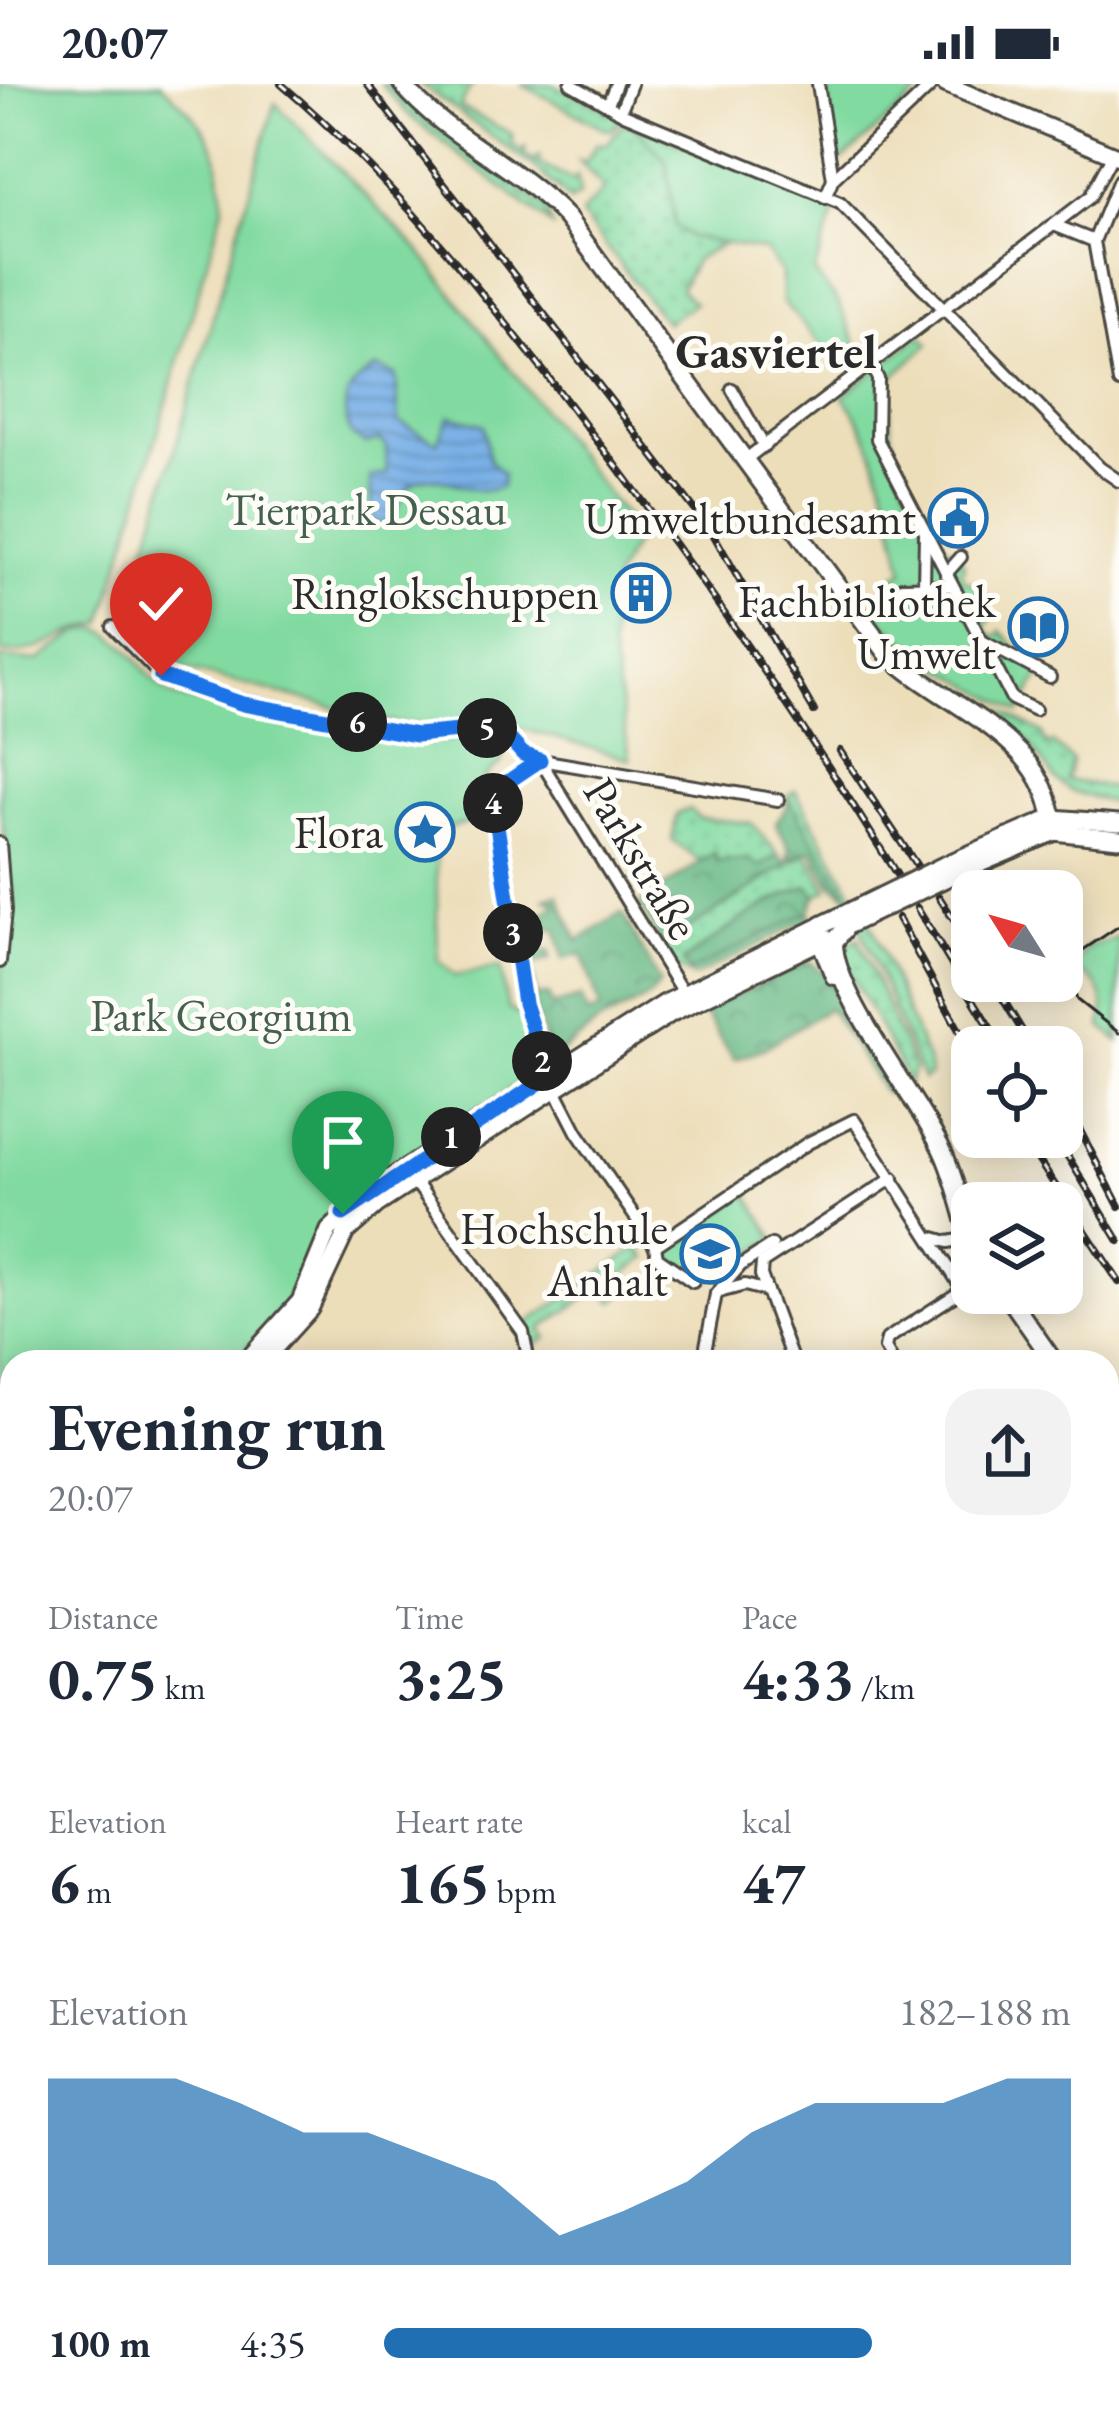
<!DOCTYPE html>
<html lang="en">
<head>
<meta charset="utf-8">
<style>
  body { margin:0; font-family:"EB Garamond",serif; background:#f2f2f3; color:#1f2937; height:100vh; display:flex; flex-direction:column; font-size:45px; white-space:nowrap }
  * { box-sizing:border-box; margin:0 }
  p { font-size:39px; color:#747a83 }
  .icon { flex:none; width:66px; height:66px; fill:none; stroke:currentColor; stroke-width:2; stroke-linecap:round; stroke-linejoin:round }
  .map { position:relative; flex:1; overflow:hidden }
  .details { position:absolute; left:0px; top:1266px; width:1119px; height:1065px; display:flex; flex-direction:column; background:#fff; border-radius:36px 36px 0 0; box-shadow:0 6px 30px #0003 }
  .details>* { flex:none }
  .needle { width:78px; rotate:307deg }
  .buttons { position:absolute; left:951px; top:786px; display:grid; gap:24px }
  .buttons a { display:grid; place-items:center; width:132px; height:132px; border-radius:24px; background:#fff; box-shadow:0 6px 30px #0003; font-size:60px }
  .pin { position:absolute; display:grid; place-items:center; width:102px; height:102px; color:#fff; margin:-123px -51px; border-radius:50% 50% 50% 0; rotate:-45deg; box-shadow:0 0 12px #0007 }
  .pin .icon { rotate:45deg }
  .km { position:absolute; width:60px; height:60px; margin:-30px; border-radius:50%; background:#222; color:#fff; font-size:33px; line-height:60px; text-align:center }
  .round { display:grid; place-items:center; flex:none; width:126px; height:126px; border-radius:36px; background:#f2f2f3 }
  .head { display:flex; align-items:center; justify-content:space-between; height:204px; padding:0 48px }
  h1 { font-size:66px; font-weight:700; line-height:90px }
  .stats { display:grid; grid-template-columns:repeat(3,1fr); gap:18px; height:204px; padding:12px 48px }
  .stats div { display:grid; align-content:center }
  .stats b { font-size:60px; font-weight:700 }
  .stats small { font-size:33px; font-weight:400 }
  .stats p { font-size:33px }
  .chart { height:336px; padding:24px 48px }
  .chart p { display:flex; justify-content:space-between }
  .chart svg { width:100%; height:216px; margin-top:12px; fill:#1f6fb2; opacity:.7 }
  ul { padding:0 48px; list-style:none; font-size:39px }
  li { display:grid; grid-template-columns:192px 144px 1fr; align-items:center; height:90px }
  li i { height:30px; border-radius:15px; background:#1f6fb2 }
  .status { display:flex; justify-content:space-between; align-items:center; height:84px; padding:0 60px; background:#fff; direction:ltr }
  .status svg { height:33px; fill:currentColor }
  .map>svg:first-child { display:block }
</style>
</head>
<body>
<div class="status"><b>20:07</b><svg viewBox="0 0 49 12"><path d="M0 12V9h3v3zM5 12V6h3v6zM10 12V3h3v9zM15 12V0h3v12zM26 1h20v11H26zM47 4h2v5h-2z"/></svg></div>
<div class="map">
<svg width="1119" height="2329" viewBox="0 0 1119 2329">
  <defs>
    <pattern id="grass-dots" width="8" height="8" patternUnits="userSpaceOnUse" patternTransform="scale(3)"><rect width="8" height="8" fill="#81daa0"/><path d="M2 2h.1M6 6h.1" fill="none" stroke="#70bb8a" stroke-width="1.8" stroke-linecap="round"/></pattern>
    <pattern id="forest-crowns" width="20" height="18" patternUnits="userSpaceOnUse" patternTransform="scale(3)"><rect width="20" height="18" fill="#68ba86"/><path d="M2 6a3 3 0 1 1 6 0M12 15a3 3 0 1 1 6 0" fill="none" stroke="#56976e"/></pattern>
    <pattern id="water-rules" width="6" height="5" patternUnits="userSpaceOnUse" patternTransform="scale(3)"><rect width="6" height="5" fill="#76afe6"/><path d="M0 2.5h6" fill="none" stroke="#618fbb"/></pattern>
  </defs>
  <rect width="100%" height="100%" fill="#fdfcf7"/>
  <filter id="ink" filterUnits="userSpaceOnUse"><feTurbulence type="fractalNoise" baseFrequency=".00833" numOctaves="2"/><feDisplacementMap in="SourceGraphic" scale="24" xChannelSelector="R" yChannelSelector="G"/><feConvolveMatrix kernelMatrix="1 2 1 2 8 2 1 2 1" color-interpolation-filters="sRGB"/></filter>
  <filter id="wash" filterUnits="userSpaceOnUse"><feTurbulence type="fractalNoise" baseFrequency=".004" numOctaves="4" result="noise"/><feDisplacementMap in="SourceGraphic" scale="48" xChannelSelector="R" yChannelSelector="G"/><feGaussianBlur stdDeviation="2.7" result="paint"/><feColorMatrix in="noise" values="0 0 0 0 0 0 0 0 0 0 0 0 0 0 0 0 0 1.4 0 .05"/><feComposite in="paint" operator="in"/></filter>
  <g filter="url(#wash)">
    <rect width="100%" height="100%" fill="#eddeba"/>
    <g fill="url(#grass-dots)" stroke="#568266" stroke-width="3">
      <polygon points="381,0 392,0 424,34 545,123 552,142 412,34"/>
      <polygon points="420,0 472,0 460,23 512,50 512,60 522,67 526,62 524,70 534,77 539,72 540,80 574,97 577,92 580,111 570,117 537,85"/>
      <polygon points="521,0 552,0 622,33 612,46 605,45"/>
      <polygon points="623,40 632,40 666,77 675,142 691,153 731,156 696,175 680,205 694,219 666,239 581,130 604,105 579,77 585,79 596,60 607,60"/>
      <polygon points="869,530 933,588 1042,649 1046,661 1053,659 1072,677 1067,696 1119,705 1119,721 1072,708 1055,695 1028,657 918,585"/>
      <polygon points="795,706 873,845 929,981 930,991 923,996 845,806 786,714"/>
      <polygon points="689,725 699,734 751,739 779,771 760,783 716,778 714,769 701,778 672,756 677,730"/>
      <polygon points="806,769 828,805 816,812 809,803 772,817 695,869 690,888 809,828 812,833 693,893 674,882 662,862"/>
      <polygon points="858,854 914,985 909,999 844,877 845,862"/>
      <polygon points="639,1163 647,1174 612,1198 621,1212 613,1218 601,1203 541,1245 547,1254 535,1261 525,1241"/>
    </g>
    <g fill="url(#forest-crowns)" stroke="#4a7258" stroke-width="3">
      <polygon points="786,714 789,715 848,812 830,799 811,766 788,776 790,766 776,739 788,721"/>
      <polygon points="715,769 717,778 747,775 760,782 779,771 787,781 662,862 640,819"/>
      <path d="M809 802 816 812 809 828 690 888 683 877C723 850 762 817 809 802Z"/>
      <path d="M558 810 578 857 622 829 660 900 649 913 597 940 552 976 535 927 526 868 549 867 550 875 531 881 536 912 549 911 552 922 581 914 588 930 601 925 582 870 563 875 556 845 519 847 517 830C526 832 547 832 556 819L545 814Z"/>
      <polygon points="809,878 827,890 898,1005 885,1009 829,924 763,965 734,975 702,927"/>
    </g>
    <g fill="#81daa0" stroke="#568266" stroke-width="3">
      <path d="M0 0H161C208 44 220 57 223 123L103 539C64 545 42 574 0 568Z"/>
      <polygon points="826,0 906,0 920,8 842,76 836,73"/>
      <path d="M275 19 418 165 639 451 614 496 611 563 630 675 491 636 450 642 395 639 164 580C166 549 147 526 137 496Z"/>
      <polygon points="632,40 836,123 814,188 838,218 861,271 843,285 782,217 782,191 766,167 691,153 675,142 666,77"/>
      <path d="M921 251 929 260 893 293C884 350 898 399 931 447 941 461 955 464 964 480L961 494 976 501 992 533 984 545 996 554 1001 547 1024 572 1045 583 1020 628 924 574 876 530 895 505 896 490 904 487C890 428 880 359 843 312Z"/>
      <path d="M96 544C134 555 141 596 175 613L413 658C443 661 479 642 506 657L502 679C478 694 474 710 477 737L436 747 438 876 455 892 500 883 508 925 527 934 538 976 533 989 335 1126 314 1156 290 1215 236 1278H12V1450L0 1445V898L13 822 0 722V574L38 577 79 548Z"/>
      <path d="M1119 853V958L1101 942C1108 915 1100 894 1072 885L1087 864Z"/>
      <polygon points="747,1109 775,1155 706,1197 662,1170"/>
    </g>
    <path fill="url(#water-rules)" stroke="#506d88" stroke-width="3" d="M377 284 396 291 399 338 437 358 450 332 484 341 489 376 503 390 502 402C469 421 429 369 403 411 398 420 396 430 390 438H372L370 393 387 390 386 361 379 356 366 360 352 352C337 319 347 301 377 284Z"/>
  </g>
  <g filter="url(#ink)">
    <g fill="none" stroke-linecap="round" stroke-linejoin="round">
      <g stroke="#484640" stroke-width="16">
        <g id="street">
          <polyline points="571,0 624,30 840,119 1100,384 1119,397"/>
          <polyline points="818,0 833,95"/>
          <polyline points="609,17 616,0"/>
          <polyline points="621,26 631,0"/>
          <polyline points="1119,96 1094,157 1119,298"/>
          <polyline points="825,114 833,95 933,0"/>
          <polyline points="1054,141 1094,157"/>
          <polyline points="871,281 878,295 877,355 1012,615 1035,626"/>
          <polyline points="732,305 764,362"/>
          <polyline points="746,375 1090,113 1113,70"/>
          <polyline points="946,490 961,473"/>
          <polyline points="924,501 925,450"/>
          <polyline points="900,520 902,503 951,502"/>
          <polyline points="966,530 981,512"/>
          <polyline points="113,543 161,592 191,606 416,651 491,644 504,649 523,670 540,676 778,716"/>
          <polyline points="980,556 1050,593"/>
          <polyline points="540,676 499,703 493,715 524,919 544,984 577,1048 655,1162 657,1173 693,1198"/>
          <polyline points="540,676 683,909"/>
          <polyline points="0,759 5,827 0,878"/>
          <polyline points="414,1096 523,1248 529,1278"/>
          <polyline points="934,1154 948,1158 971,1154"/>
          <polyline points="655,1162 808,1059 854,1036 963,1206 887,1255 885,1264 893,1278"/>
          <polyline points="719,1208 745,1201 767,1207"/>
          <polyline points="716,1210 741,1181 772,1161"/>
          <polyline points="703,1278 716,1210"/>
          <polyline points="793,1278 761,1191 762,1179 893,1094"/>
          <polyline points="1107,1429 1119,1449"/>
          <polyline points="1107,1621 1119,1633"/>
          <polyline points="0,1736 6,1730 12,1693"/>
          <polyline points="0,1939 12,1955"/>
          <polyline points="0,2141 12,2134"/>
          <polyline points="1107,2193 1112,2193"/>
          <polyline points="0,2307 12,2297"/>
          <polyline points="69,2319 70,2329"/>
          <polyline points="230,2319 230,2329"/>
          <polyline points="590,2319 597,2329"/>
          <polyline points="1010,2319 1016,2329"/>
          <polyline points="352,2329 371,2319"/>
        </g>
      </g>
      <g stroke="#484640" stroke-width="21">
        <g id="secondary">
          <polyline points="945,0 1119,73"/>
          <polyline points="1053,734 1119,739"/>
          <polyline points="1054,748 1119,755"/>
          <polyline points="245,1278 300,1217 329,1146 373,1105 663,920 822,841"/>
          <polyline points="262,1278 310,1225 346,1148 377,1121 672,929 827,854"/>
          <polyline points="12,1462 1,1476 12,1491"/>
          <polyline points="1107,1741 1119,1744"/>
          <polyline points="261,2319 263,2329"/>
        </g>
      </g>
      <g stroke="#484640" stroke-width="22">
        <g id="primary">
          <path d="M402 0C446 53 516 80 567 134L887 569C947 626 1050 652 1054 748L948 793"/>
          <polyline points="943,782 1053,734"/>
          <path d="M848 841 834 858C833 909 918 1015 942 1066 956 1095 961 1127 972 1157"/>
          <polyline points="834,892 818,851 822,841 843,831"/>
          <polyline points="1006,1209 1054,1278"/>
          <polyline points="1107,1364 1119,1384"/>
          <polyline points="1107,1913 1119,1896"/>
          <polyline points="748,2329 758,2319"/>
        </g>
      </g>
      <use href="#street" stroke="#fff" stroke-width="10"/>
      <use href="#secondary" stroke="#fff" stroke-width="15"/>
      <use href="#primary" stroke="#fff" stroke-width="16"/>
      <polyline stroke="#2b2b2b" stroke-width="3" points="1119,842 1080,868 1069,893 1077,916 1119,949"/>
      <g stroke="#2b2b2b" stroke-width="8">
        <g id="rail">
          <path d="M281 0C391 94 480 204 568 319 687 471 795 626 897 791"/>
          <polyline points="367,0 712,448 814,627"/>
          <polyline points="840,667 917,782"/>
          <polyline points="939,813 972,864"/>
          <polyline points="917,824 1002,963"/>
          <polyline points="898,834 972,970"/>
          <polyline points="992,897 1032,963"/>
          <polyline points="1062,1012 1119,1122"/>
          <polyline points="1023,1053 1119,1198"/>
          <polyline points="1056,1053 1119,1157"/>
        </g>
      </g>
      <use href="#rail" stroke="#fdfcf7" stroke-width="3" stroke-dasharray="9" stroke-linecap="butt"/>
      <g stroke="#484640" stroke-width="22" stroke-linecap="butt">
        <g id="primary-bridge">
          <polyline points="843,831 943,782"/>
          <polyline points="848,841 948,793"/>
        </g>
      </g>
      <use href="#primary-bridge" stroke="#fff" stroke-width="16"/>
    </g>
  </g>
  <g fill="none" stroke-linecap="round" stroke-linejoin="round" filter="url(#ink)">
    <g stroke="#fff" stroke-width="24">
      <polyline id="route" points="161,592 243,620 416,651 491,644 504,649 523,670 540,676 500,703 493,715 524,919 548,993 343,1130"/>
    </g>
    <use href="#route" stroke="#1a73e8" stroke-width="15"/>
  </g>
  <defs>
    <g id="civic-ring" transform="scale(3)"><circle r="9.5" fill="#fdfcf7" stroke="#1f6fb2" stroke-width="1.5"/><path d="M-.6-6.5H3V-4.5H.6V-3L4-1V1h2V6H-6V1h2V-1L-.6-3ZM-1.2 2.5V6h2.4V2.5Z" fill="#1f6fb2"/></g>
    <g id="building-ring" transform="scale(3)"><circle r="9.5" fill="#fdfcf7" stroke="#1f6fb2" stroke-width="1.5"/><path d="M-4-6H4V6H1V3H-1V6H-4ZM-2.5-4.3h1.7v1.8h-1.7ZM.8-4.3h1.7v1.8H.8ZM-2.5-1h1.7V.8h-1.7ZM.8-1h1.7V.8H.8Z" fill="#1f6fb2"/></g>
    <g id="library-ring" transform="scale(3)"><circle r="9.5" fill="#fdfcf7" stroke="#1f6fb2" stroke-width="1.5"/><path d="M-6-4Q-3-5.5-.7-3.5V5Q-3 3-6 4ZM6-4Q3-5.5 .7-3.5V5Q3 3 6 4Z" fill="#1f6fb2"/></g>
    <g id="sight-ring" transform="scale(3)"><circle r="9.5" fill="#fdfcf7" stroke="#1f6fb2" stroke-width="1.5"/><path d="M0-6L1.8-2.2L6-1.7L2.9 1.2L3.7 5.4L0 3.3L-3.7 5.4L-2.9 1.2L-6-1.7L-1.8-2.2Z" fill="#1f6fb2"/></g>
    <g id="university-ring" transform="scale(3)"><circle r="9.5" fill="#fdfcf7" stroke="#1f6fb2" stroke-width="1.5"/><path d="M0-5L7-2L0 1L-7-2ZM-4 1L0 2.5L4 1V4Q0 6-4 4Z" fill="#1f6fb2"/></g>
  </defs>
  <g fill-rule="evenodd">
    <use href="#civic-ring" x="958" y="434"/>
    <use href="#building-ring" x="641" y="509"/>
    <use href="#library-ring" x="1038" y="543"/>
    <use href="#sight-ring" x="425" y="748"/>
    <use href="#university-ring" x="710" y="1170"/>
  </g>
  <g text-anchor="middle" stroke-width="10" stroke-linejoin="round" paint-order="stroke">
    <g font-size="45" fill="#45604e" stroke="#fdfcf7">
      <text x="366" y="441">Tierpark Dessau</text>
      <text x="221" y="947">Park Georgium</text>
    </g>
    <g font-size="45" fill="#2b2b2b" stroke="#fdfcf7" text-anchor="end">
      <text x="916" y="450">Umweltbundesamt</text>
      <text x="599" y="525">Ringlokschuppen</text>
      <text x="996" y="533">Fachbibliothek<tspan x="996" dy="52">Umwelt</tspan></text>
      <text x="383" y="764">Flora</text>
      <text x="668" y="1160">Hochschule<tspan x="668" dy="52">Anhalt</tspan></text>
    </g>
    <g font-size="45" fill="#2b2b2b" stroke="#fdfcf7">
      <text transform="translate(642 774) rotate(59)" y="16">Parkstraße</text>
    </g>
    <g font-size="48" font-weight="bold" fill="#2b2b2b" stroke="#fdfcf7">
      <text x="776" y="284">Gasviertel</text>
    </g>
  </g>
</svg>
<div class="buttons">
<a><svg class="needle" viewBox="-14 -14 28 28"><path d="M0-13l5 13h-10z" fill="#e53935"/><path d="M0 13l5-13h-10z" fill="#747a83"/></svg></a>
<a><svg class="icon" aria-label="locate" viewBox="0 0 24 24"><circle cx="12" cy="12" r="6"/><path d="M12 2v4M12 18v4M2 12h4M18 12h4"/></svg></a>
<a><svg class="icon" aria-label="layers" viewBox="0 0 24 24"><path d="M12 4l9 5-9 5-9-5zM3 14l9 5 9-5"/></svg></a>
</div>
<div class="pin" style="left:343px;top:1130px;background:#1e9e55"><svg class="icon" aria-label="arrive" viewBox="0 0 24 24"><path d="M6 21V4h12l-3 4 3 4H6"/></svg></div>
<div class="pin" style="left:161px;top:592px;background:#d93025"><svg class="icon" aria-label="check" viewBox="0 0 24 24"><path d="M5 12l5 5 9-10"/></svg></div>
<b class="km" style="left:451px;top:1053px">1</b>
<b class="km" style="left:542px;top:977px">2</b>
<b class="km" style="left:513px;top:849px">3</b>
<b class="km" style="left:493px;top:719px">4</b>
<b class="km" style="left:487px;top:644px">5</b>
<b class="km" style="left:357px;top:638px">6</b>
<section class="details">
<div class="head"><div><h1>Evening run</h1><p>20:07</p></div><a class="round"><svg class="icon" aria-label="share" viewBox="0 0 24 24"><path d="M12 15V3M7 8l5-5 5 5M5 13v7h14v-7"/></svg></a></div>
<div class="stats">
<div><p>Distance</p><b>0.75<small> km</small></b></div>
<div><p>Time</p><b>3:25</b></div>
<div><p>Pace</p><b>4:33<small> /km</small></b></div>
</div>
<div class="stats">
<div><p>Elevation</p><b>6<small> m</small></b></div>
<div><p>Heart rate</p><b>165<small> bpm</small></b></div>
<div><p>kcal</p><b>47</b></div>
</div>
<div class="chart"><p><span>Elevation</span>182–188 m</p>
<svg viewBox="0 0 160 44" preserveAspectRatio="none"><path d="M0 44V6L10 6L20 6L30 11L40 17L50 17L60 22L70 27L80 38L90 33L100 27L110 17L120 11L130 11L140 11L150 6L160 6V44z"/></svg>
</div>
<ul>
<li><b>100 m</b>4:35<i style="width:71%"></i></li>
</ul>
</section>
</div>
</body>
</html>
